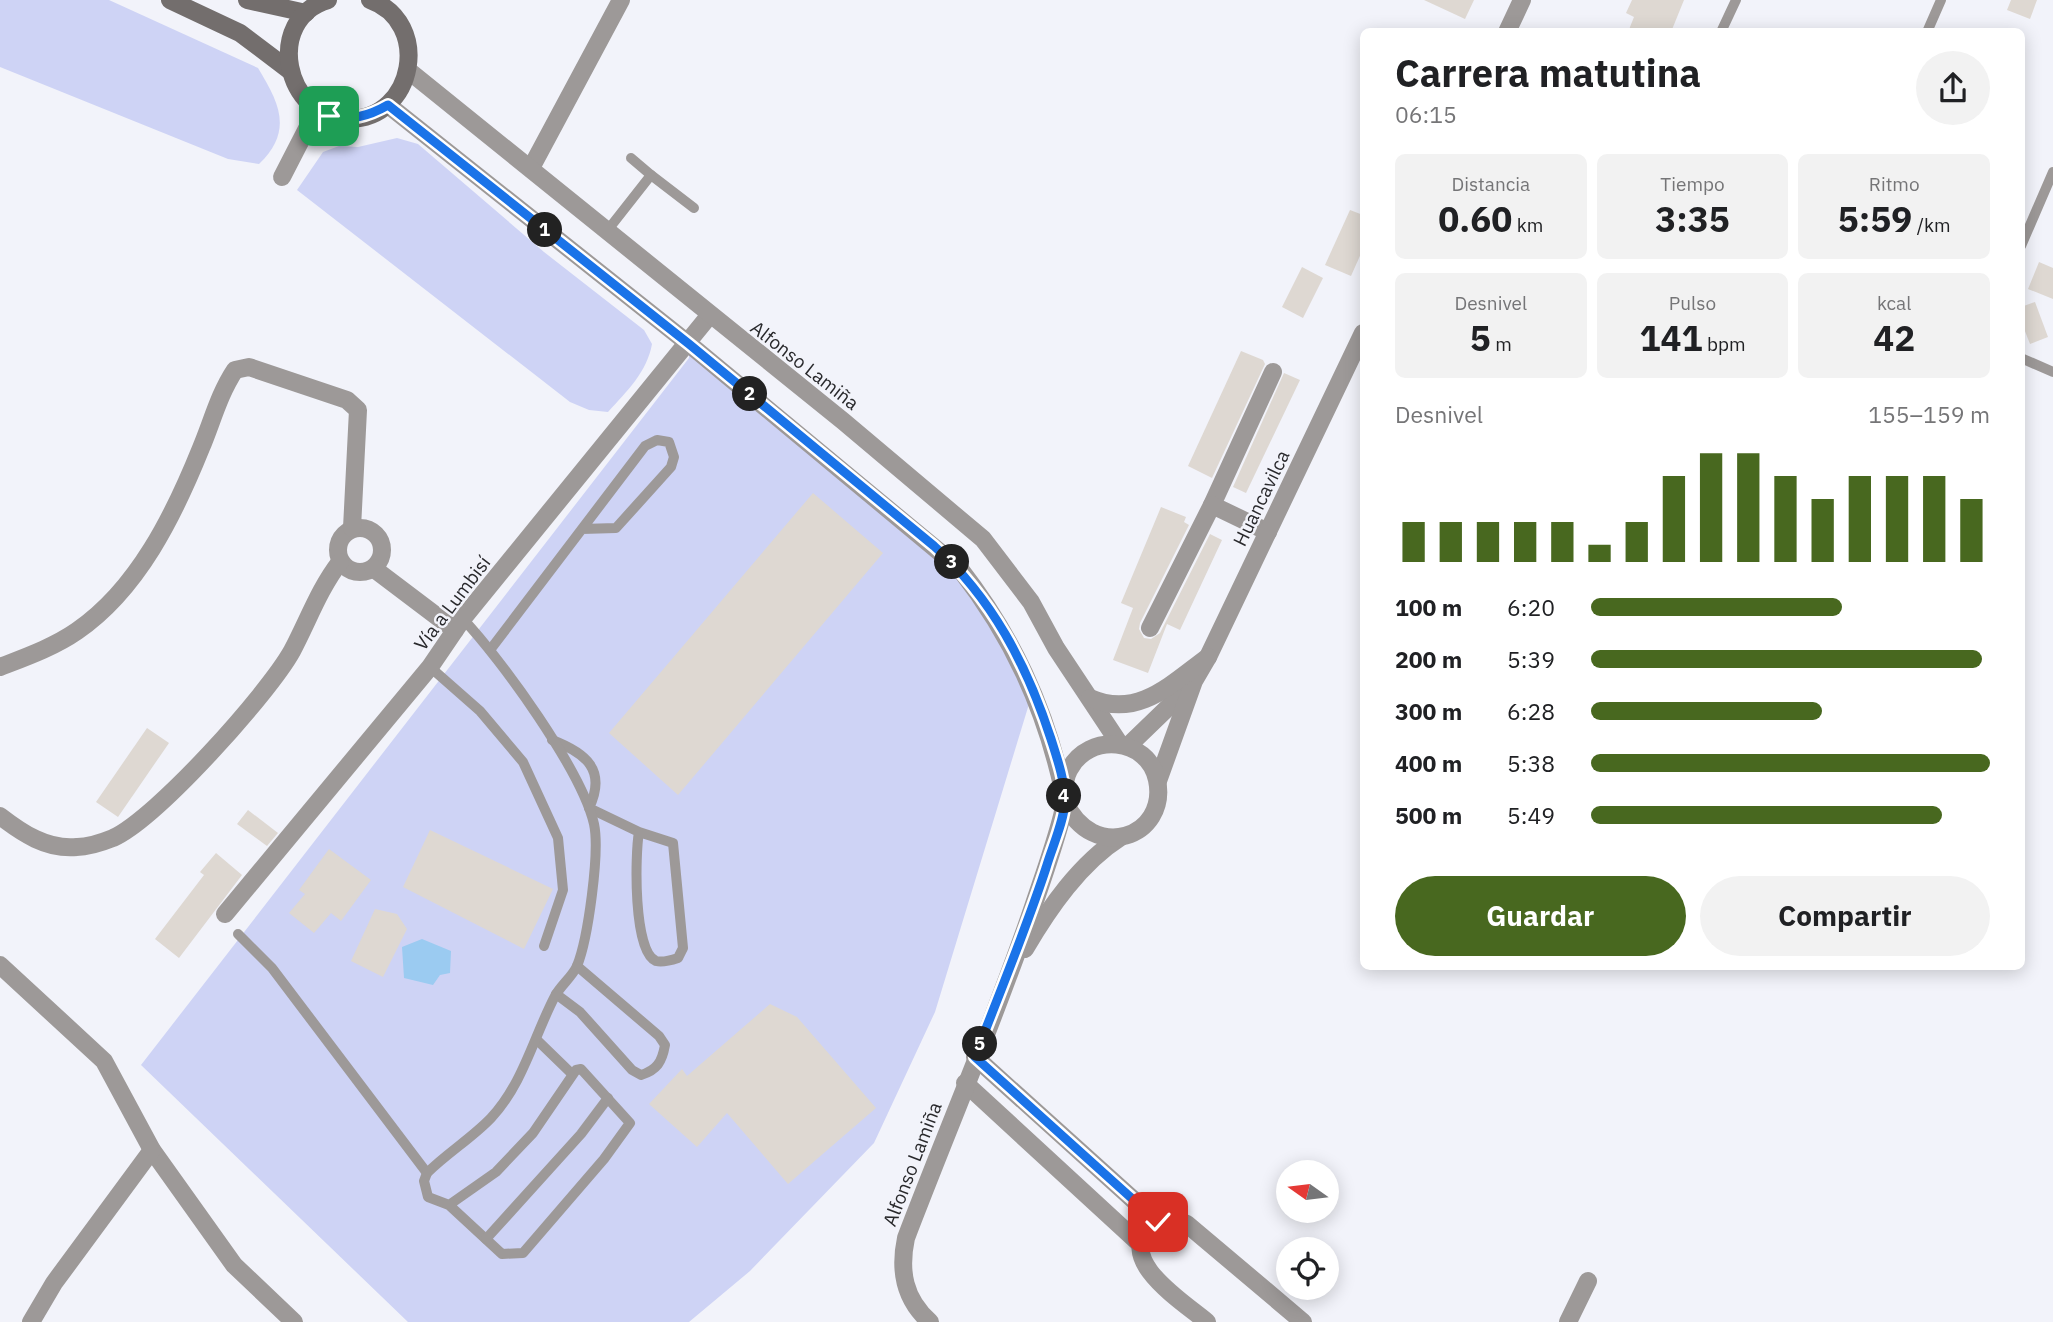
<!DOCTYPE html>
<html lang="es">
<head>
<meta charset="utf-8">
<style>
  body { margin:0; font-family:"IBM Plex Sans",sans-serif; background:#f2f2f2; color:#202124; height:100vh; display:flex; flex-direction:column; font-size:26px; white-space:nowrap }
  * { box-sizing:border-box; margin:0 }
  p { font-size:23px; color:#757577 }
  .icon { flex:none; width:38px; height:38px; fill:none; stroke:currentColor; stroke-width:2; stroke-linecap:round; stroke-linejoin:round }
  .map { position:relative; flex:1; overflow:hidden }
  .panel { position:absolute; left:1360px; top:28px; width:665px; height:942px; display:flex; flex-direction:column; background:#fff; border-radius:10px; box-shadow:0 4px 18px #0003 }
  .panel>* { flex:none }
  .needle { width:46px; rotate:284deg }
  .buttons { position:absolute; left:1276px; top:1160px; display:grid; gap:14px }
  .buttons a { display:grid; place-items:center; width:63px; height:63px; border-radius:50%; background:#fff; box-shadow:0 4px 18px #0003; font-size:35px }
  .pin { position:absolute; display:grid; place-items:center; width:60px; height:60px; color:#fff; margin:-30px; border-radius:14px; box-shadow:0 4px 10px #0006 }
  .km { position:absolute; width:35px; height:35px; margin:-18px; border-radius:50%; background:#222; color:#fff; font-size:19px; line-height:35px; text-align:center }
  .round { display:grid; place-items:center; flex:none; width:74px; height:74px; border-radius:37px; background:#f2f2f2 }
  .headline { display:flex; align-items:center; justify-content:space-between; height:119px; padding:0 35px }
  h1 { font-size:38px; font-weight:800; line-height:52px }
  .metrics { display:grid; grid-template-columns:repeat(3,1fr); gap:10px; height:119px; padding:7px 35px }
  .metrics div { display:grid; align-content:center; border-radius:10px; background:#f2f2f2; text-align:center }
  .metrics b { font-size:35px; font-weight:800 }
  .metrics small { font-size:19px; font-weight:400 }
  .metrics p { font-size:19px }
  .chart { height:196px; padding:14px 35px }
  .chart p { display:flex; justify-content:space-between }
  .chart svg { width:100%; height:126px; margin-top:7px; stroke:#48681f; stroke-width:6 }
  .cta { display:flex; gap:14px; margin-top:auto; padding:14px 35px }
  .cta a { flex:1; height:80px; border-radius:42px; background:#48681f; color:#fff; font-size:28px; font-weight:800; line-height:80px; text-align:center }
  .cta a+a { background:#f2f2f2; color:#202124 }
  ul { padding:0 35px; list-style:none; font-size:23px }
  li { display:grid; grid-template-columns:112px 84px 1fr; align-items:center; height:52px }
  li i { height:18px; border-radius:9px; background:#48681f }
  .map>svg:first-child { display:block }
</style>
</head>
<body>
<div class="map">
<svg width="2053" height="1322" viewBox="0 0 2053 1322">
  <rect width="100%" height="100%" fill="#f2f3fa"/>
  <g fill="#ced3f5">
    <path d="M0 0H109L258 68C280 104 293 131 259 164L228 159 0 67Z"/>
    <path d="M397 138 418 144 544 252 644 330 652 344C647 372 627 391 608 412L589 410 570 402 297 190 323 152 339 146 358 147Z"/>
    <polygon points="689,344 960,569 1010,641 1029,704 935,1012 874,1143 750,1271 689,1322 408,1322 141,1065 689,358"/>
  </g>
  <polygon fill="#9bcbf1" points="422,939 451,951 450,973 440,975 433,985 404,978 402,947"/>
  <g fill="#ded8d2">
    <polygon points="1424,0 1474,0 1465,19"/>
    <polygon points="1632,0 1684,0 1671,32 1628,32 1634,17 1626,13"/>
    <polygon points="2011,0 2037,0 2030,19 2007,10"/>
    <polygon points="1350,210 1363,215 1363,249 1351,276 1325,265"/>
    <polygon points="2039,262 2053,268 2053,299 2028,289"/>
    <polygon points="1302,267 1323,278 1303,318 1282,307"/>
    <polygon points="2035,302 2048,337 2030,344 2021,321 2021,307"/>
    <polygon points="1241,351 1263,360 1265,364 1212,478 1188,466"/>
    <polygon points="1284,373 1300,380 1246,493 1233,487"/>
    <polygon points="813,493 883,553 678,795 609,733"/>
    <polygon points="1161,507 1186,517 1184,522 1189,525 1140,623 1139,629 1144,638 1151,639 1160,633 1210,534 1222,540 1180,630 1167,624 1148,673 1113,660 1133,608 1121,603"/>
    <polygon points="147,728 169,743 118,817 96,802"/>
    <polygon points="248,810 278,833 267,846 237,824"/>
    <polygon points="430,830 553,889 524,949 403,887"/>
    <polygon points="329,849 371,880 341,921 331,913 314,933 289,913 305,894 299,890"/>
    <polygon points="216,853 242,875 179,958 155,939 204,875 200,872"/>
    <polygon points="375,909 397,914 407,929 383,977 351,961"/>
    <polygon points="770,1004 797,1017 876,1108 788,1184 727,1113 697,1147 649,1104 682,1069 687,1076"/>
  </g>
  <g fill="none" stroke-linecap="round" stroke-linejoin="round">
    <g stroke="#9d9998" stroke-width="10">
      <polyline points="1721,32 1736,0"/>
      <polyline points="1927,32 1941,0"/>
      <polyline points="631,158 651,175"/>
      <polyline points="607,231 651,175 694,208"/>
      <polyline points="2021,246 2053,172"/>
      <polyline points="2021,358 2053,372"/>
      <polyline points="490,650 645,446 657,440 669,442 674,457 671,467 616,528 582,529"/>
      <polyline points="430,667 480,711 523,762 558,838 563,890 544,946"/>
      <path d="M552 740C586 753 607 770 589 808L639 832 673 843 683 948 678 958C672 960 663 963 656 961 633 952 635 854 639 832"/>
      <polyline points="238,934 272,968 427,1173"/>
      <path d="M556 994 580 1012 632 1070 641 1075C657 1070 662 1062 665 1045L659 1036 577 966"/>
      <polyline points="537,1040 571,1073"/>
      <path d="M449 1205 502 1254 523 1253 604 1159 630 1123 581 1069 576 1070 533 1133 496 1172 449 1205 428 1197 424 1181 427 1173C447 1153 472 1138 491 1118 523 1084 534 1036 555 996 561 985 572 977 577 966 588 939 600 852 594 824 582 771 501 659 463 619"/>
      <polyline points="486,1239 581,1134 608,1098"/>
    </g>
    <g stroke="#9d9998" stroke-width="18">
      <polyline points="1507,32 1522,0"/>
      <polyline points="531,168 621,0"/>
      <polyline points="282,177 317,109"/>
      <circle cx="360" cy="550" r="22"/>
      <polyline points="1268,532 1212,505 1273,372"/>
      <polyline points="373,568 455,630"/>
      <polyline points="1150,628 1212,505"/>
      <path d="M0 667C26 657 54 647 77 631 138 589 174 515 201 448 212 422 219 394 235 370L249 367 347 400 358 410 352 528"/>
      <polyline points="1128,746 1185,691"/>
      <polyline points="1158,781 1194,681 1208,657 1363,333"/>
      <path d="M0 816C22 833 47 850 77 847 87 847 103 842 113 838 157 818 268 694 292 651 308 621 319 589 340 562"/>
      <polyline points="225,914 430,667 464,617 709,316"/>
      <polyline points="0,965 104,1061 152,1150 234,1265 294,1322"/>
      <polyline points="975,1057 1158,1222"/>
      <polyline points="965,1083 1141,1245"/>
      <polyline points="31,1322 54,1283 152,1150"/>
      <path d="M1207 1322C1185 1303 1114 1260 1151 1227 1162 1218 1175 1219 1187 1224L1303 1322"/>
      <polyline points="1568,1322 1588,1281"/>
    </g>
    <g stroke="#9d9998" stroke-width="18">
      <polyline points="409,71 843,421 983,539 1031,602 1056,648 1119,743"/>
      <path d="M388 105 689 344 960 569C1012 636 1045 707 1063 790"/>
      <path d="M1090 698C1138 719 1171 684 1208 657"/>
      <path d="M1025 949C1049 908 1080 863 1121 837"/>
      <path d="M930 1322C904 1299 899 1271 906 1238 948 1128 995 1019 1033 907 1043 877 1054 847 1062 816 1066 801 1061 784 1069 770 1088 732 1148 737 1157 780 1169 838 1092 863 1065 802"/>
    </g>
    <g stroke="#736e6d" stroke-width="18">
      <polyline points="170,0 240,33 289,70"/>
      <polyline points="247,0 306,13"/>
      <path d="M328 0C264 19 284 119 349 119 415 119 432 22 370 0"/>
    </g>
  </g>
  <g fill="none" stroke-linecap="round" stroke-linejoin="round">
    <g stroke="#fff" stroke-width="14">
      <path id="route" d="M329 116C352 120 367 117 388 105L689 344 934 546C992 598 1027 665 1051 739 1057 758 1065 781 1065 801 1064 822 1052 847 1046 868 1025 932 999 994 975 1057L1158 1222"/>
    </g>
    <use href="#route" stroke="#1a73e8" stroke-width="9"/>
  </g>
  <g text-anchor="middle" stroke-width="5" stroke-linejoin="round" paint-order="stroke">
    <g font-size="19" fill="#29292c" stroke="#f2f3fa">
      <text transform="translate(805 365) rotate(38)" y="7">Alfonso Lamiña</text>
      <text transform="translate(1261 498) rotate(-64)" y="7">Huancavilca</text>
      <text transform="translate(452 603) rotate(-53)" y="7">Vía a Lumbisí</text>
      <text transform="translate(912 1164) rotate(-69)" y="7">Alfonso Lamiña</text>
    </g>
  </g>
</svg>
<div class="buttons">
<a><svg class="needle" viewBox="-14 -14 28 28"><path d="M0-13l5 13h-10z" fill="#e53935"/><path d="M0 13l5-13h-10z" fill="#757577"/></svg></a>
<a><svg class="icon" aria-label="locate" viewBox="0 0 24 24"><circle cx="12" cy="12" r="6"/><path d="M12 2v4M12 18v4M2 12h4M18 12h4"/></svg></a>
</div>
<div class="pin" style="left:329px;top:116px;background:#1e9e55"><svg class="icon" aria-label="arrive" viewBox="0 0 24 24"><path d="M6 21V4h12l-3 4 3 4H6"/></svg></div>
<div class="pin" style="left:1158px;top:1222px;background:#d93025"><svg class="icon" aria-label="check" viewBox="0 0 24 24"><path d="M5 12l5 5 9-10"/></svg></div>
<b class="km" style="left:545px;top:230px">1</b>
<b class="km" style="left:750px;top:394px">2</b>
<b class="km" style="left:952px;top:562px">3</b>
<b class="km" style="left:1064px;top:796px">4</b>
<b class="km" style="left:980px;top:1044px">5</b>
<section class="panel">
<div class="headline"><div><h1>Carrera matutina</h1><p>06:15</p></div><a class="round"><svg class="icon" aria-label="share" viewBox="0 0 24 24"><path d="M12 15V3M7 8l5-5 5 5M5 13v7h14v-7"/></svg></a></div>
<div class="metrics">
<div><p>Distancia</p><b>0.60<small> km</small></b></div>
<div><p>Tiempo</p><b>3:35</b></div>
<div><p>Ritmo</p><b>5:59<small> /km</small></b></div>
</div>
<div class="metrics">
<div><p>Desnivel</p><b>5<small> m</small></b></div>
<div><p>Pulso</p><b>141<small> bpm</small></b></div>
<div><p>kcal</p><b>42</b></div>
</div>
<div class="chart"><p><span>Desnivel</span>155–159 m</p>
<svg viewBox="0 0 160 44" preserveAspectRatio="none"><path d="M5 44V30M15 44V30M25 44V30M35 44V30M45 44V30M55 44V38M65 44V30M75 44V14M85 44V6M95 44V6M105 44V14M115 44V22M125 44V14M135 44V14M145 44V14M155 44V22"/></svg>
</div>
<ul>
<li><b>100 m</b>6:20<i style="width:63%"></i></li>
<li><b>200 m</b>5:39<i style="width:98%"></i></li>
<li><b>300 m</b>6:28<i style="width:58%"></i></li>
<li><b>400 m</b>5:38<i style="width:100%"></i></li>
<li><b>500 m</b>5:49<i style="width:88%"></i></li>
</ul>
<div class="cta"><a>Guardar</a><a>Compartir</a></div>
</section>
</div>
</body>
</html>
